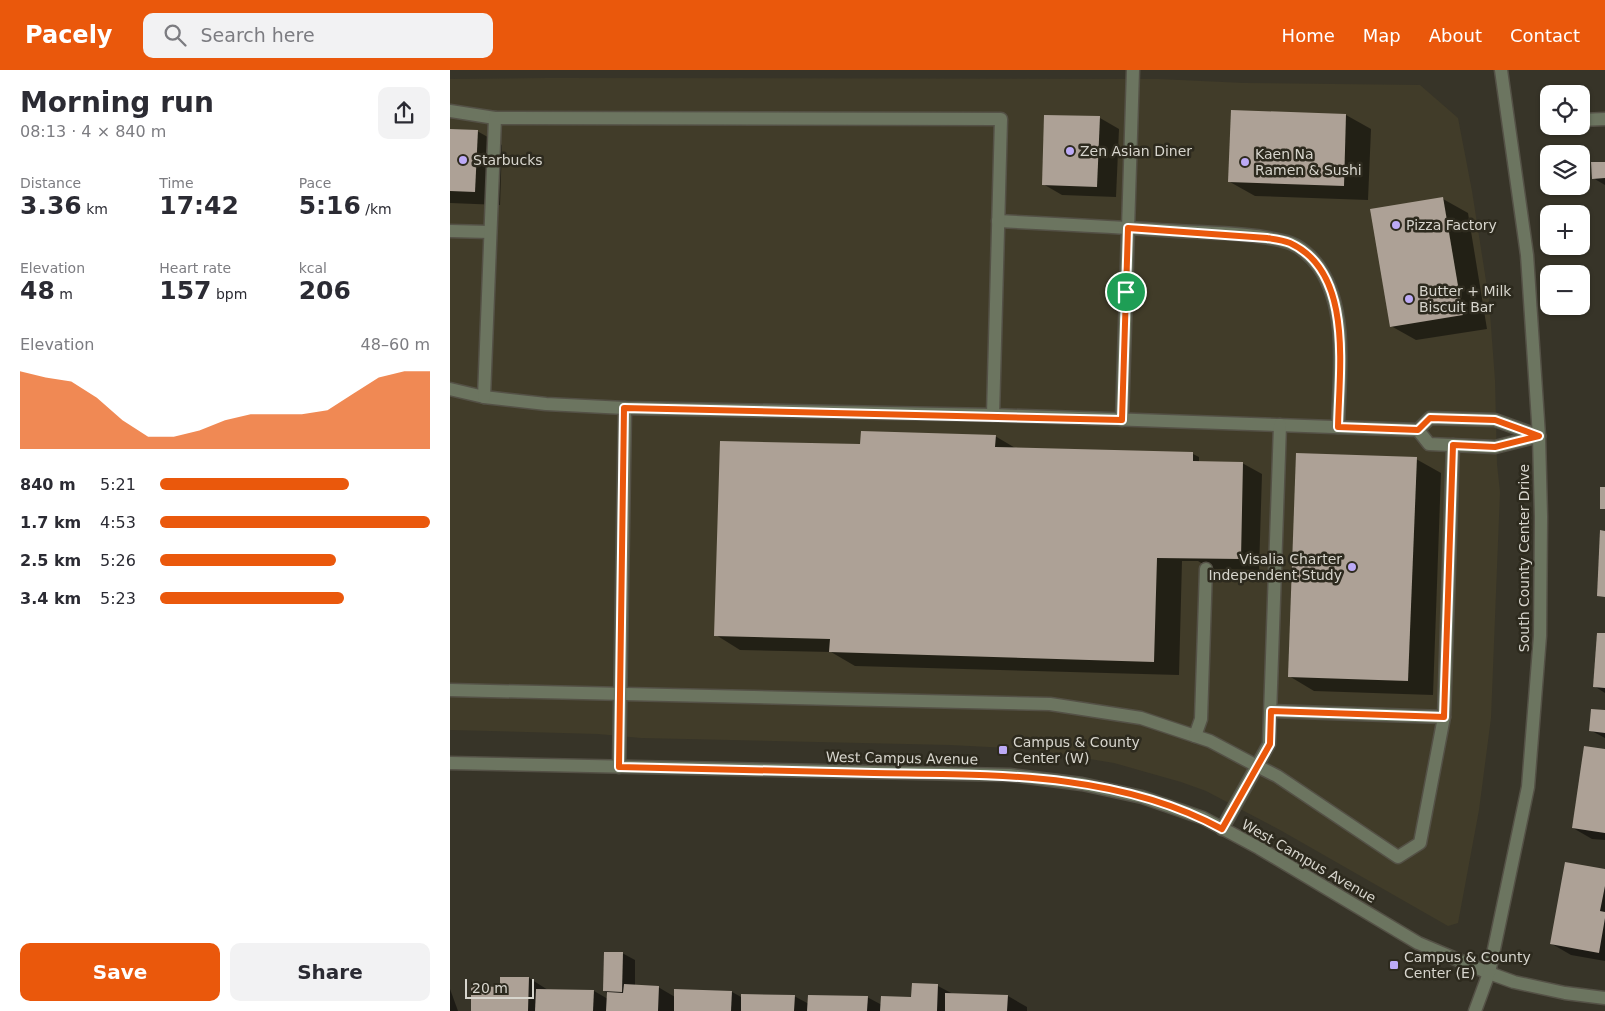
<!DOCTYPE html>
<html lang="en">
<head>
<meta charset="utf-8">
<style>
  body { margin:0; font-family:"DejaVu Sans",sans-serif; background:#f2f2f3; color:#2b2b33; height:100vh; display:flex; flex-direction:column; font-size:19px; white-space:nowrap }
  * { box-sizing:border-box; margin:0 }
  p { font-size:16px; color:#7c7c81 }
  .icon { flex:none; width:28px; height:28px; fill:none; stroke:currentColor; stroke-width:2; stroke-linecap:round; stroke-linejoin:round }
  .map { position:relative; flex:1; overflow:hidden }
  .drawer { display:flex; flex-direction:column; background:#fff; width:450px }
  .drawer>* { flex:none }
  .controls { position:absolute; left:1090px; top:15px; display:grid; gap:10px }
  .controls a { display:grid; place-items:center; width:50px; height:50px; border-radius:10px; background:#fff; box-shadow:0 1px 4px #0004; font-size:25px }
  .scale { position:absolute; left:15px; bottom:12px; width:69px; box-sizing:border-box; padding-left:5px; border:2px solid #d7d5cd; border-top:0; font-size:14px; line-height:18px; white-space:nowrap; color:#d7d5cd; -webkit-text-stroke:4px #2d2a1e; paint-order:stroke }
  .pin { position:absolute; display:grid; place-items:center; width:42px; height:42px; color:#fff; margin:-21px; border:2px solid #fff; border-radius:50%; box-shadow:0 1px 5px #0007 }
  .round { display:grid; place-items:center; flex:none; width:52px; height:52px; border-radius:10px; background:#f2f2f3 }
  .head { display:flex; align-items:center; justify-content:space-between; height:85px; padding:0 20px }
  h1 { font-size:28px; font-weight:600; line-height:38px }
  .figures { display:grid; grid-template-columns:repeat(3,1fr); gap:8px; height:85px; padding:5px 20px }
  .figures div { display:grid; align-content:center }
  .figures b { font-size:25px; font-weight:600 }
  .figures small { font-size:14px; font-weight:400 }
  .figures p { font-size:14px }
  .chart { height:140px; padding:10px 20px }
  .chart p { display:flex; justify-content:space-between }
  .chart svg { width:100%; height:90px; margin-top:5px; fill:#ea580c; opacity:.7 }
  .cta { display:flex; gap:10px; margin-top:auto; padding:10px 20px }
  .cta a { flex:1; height:58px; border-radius:10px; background:#ea580c; color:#fff; font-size:20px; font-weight:600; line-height:58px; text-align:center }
  .cta a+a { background:#f2f2f3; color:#2b2b33 }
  ul { padding:0 20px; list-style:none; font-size:16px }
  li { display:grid; grid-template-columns:80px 60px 1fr; align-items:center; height:38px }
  li i { height:12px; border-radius:6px; background:#ea580c }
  header { display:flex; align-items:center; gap:30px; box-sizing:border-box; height:70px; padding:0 25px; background:#ea580c; color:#fff }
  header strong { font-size:24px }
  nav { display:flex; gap:28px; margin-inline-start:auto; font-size:18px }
  .search { width:350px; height:45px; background:#f2f2f3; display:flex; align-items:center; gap:12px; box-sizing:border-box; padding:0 18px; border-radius:10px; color:#7c7c81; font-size:19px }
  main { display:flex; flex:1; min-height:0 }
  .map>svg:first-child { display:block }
</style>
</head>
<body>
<header>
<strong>Pacely</strong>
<div class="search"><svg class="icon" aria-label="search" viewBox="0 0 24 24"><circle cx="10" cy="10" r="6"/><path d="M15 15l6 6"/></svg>Search here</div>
<nav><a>Home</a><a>Map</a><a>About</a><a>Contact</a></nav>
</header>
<main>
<section class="drawer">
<div class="head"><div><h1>Morning run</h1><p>08:13 · 4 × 840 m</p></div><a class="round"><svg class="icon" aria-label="share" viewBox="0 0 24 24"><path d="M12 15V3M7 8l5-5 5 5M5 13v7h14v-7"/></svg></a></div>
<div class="figures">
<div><p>Distance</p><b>3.36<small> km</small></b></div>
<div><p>Time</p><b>17:42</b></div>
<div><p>Pace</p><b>5:16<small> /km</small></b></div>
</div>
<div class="figures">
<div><p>Elevation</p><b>48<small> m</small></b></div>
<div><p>Heart rate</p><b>157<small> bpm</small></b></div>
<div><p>kcal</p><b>206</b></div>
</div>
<div class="chart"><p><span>Elevation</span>48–60 m</p>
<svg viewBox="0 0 160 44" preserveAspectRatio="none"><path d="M0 44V6L10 9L20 11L30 19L40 30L50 38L60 38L70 35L80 30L90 27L100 27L110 27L120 25L130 17L140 9L150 6L160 6V44z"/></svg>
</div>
<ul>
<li><b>840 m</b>5:21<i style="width:70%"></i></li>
<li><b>1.7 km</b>4:53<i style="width:100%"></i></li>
<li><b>2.5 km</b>5:26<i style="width:65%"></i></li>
<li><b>3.4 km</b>5:23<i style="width:68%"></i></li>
</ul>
<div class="cta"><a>Save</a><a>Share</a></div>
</section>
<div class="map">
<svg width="1155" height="941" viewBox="0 0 1155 941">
  <rect width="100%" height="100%" fill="#373428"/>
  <polygon fill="#413c29" points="98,8 709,9 794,13 970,15 1008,48 1022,121 1039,230 1045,310 1047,394 1050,422 1041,648 1029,740 1008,853 998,856 830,760 756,721 731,712 664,693 580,679 500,675 191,668 148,664 0,660 0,9"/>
  <g fill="#0007">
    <polygon points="896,45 921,59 918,130 805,126 780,112"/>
    <polygon points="650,48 669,59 666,127 612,125 593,114"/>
    <polygon points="0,60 27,61 52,75 50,135 0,133"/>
    <polygon points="1155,93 1155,115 1143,108"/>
    <polygon points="993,129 1018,143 1037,259 966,270 941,256"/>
    <polygon points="545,366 567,379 743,384 749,387 749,392 792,393 812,404 809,500 761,499 748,491 732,491 729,605 405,596 381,582 290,580 266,565 412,376"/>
    <polygon points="966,389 991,403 983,625 864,621 839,606"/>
    <polygon points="1155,565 1155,623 1144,616"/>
    <polygon points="1155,641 1155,668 1140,660"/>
    <polygon points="1155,680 1155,770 1142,769 1123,758"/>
    <polygon points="1155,800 1155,891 1121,885 1102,874"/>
    <polygon points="172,883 185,890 185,916 208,917 225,927 282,922 293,928 344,926 359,934 417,927 432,935 463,929 463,914 488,916 503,924 558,926 577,937 577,941 22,941 51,918 79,908 98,920 144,921 158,929 158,923 154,921"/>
    <polygon points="0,919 8,941 0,941"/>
  </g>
  <g fill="#ada196">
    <polygon points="781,40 896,44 894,116 778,112"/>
    <polygon points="594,45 650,46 647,117 592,115"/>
    <polygon points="0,59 28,60 25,122 0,121"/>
    <polygon points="1141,92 1155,92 1155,108 1142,109"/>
    <polygon points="993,127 1013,245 940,257 920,139"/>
    <polygon points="411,361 546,365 545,377 743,382 743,391 793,392 791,489 707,488 704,592 379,582 380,569 264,566 270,371 410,374"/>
    <polygon points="846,383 967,387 958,611 838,607"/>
    <rect x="1150" y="417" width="5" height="22"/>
    <polygon points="1150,460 1155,461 1155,527 1147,526"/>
    <polygon points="1147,563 1155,563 1155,618 1143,617"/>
    <polygon points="1141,639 1155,640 1155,663 1139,661"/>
    <polygon points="1134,676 1155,679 1155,763 1122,758"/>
    <polygon points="1115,792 1155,799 1155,816 1150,841 1155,842 1155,848 1149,883 1100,874"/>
    <polygon points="154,882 173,882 172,922 153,921"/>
    <polygon points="50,907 79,907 78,941 21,941 21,916 50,917"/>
    <polygon points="462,913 488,914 487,941 430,941 431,926 461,927"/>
    <polygon points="174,914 209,916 208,941 156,941 157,922 173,923"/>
    <polygon points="86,919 144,920 143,941 85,941"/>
    <polygon points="224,919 282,921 281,941 224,941"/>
    <polygon points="495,923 558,925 557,941 495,941"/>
    <polygon points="291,924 345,925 344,941 291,941"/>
    <polygon points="358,925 418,926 417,941 357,941"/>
  </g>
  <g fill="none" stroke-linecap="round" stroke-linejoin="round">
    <g stroke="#545146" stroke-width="15">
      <g id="minor">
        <polyline points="0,41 45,48"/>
        <polyline points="1131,50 1155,49"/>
        <path d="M548 151C608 154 667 157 727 161 761 163 804 163 837 172 849 175 862 187 869 197 899 241 889 306 888 357"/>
        <polyline points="0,161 40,162"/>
        <polyline points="0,319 34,327 96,334 175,338 543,345 968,360 980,348 1045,350 1089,366"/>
        <polyline points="34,327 45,48 551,49 543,345"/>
        <polyline points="672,350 683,0"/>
        <polyline points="830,355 819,674 807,696 827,706 948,787 970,773 994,647 1003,375"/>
        <polyline points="968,360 979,374 1045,377 1089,366"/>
        <polyline points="0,620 600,634 691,648 760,671 807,696 772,759"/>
        <polyline points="821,641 994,647"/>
        <polyline points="745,666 751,649 756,499"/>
        <polyline points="0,693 560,705 632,714 692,727 753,748 809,778 968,873 1039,903 1064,912 1115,923 1155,928"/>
        <polyline points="169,697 175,338"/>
        <polyline points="1025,941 1039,903 1078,717 1090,566 1091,447 1089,366 1077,185 1051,0"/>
      </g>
    </g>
    <use href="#minor" stroke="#6c7560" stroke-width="12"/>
  </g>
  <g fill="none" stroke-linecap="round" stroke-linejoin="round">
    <g stroke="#fff" stroke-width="10">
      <path id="route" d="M678 158 817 168C824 169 833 170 840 173 904 202 889 300 888 357L968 360 980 348 1045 350 1089 366 1045 377 1003 375 994 647 821 641 820 674 772 759C666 701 541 705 424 703 339 701 254 699 169 697L174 338 672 350Z"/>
    </g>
    <use href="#route" stroke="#ea580c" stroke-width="6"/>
  </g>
  <g fill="#bcaaf6" stroke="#2d2a1e" stroke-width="2">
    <circle cx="620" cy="81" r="5"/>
    <circle cx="13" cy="90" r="5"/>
    <circle cx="795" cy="92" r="5"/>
    <circle cx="946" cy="155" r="5"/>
    <circle cx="959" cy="229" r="5"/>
    <circle cx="902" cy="497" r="5"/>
    <rect x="548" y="675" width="10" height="10" rx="2.5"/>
    <rect x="939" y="890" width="10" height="10" rx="2.5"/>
  </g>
  <g text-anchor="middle" stroke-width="5" stroke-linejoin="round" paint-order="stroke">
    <g font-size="14" fill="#d7d5cd" stroke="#2d2a1e" text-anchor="start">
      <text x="630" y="86">Zen Asian Diner</text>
      <text x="805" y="89">Kaen Na<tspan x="805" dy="16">Ramen &amp; Sushi</tspan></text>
      <text x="23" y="95">Starbucks</text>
      <text x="956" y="160">Pizza Factory</text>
      <text x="969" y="226">Butter + Milk<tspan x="969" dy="16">Biscuit Bar</tspan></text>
      <text x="892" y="494" text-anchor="end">Visalia Charter<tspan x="892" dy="16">Independent Study</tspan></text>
      <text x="563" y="677">Campus &amp; County<tspan x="563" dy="16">Center (W)</tspan></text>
      <text x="954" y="892">Campus &amp; County<tspan x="954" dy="16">Center (E)</tspan></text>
    </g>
    <g font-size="14" fill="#d7d5cd" stroke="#2d2a1e">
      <text transform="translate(1074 488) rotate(-90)" y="5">South County Center Drive</text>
      <text transform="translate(452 688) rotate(1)" y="5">West Campus Avenue</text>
      <text transform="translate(859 791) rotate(30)" y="5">West Campus Avenue</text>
    </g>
  </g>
</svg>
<div class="controls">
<a><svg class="icon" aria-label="locate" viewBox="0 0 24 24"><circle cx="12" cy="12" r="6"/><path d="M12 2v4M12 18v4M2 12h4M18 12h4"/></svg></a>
<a><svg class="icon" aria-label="layers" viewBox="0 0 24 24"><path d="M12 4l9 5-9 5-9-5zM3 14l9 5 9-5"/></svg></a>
<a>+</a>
<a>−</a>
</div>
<div class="scale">20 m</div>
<div class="pin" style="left:676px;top:222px;background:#1e9e55"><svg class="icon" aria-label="arrive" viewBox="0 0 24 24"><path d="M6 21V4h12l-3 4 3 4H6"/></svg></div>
</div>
</main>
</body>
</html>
